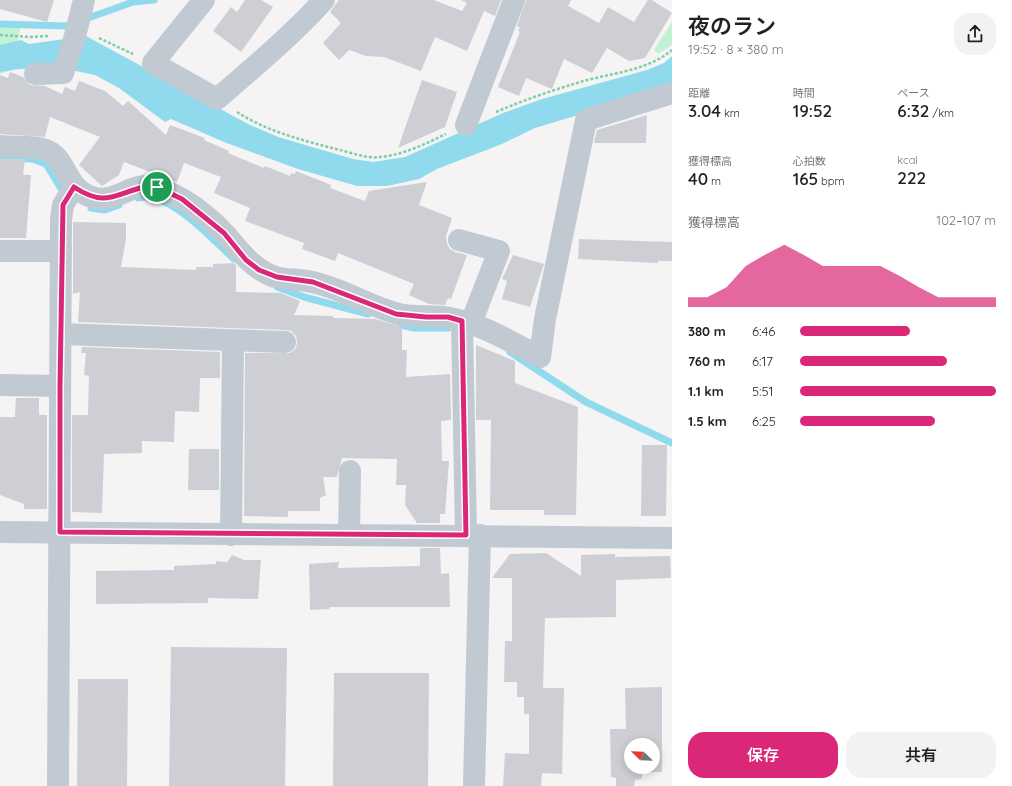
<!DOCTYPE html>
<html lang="ja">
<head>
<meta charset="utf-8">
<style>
  body { margin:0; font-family:Quicksand,"Noto Sans JP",sans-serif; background:#f2f2f2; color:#202124; height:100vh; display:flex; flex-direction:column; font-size:15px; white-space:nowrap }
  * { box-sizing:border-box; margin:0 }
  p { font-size:13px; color:#757577 }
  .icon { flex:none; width:22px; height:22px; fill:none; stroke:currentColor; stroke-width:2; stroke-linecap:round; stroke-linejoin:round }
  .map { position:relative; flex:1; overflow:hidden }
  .panel { display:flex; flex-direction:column; background:#fff; width:340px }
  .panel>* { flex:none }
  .needle { width:26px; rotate:293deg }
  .tools { position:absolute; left:624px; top:738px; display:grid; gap:8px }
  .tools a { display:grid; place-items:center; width:36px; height:36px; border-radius:50%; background:#fff; box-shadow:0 2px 10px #0003; font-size:20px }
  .pin { position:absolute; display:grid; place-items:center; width:34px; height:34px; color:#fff; margin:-17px; border:2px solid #fff; border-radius:50%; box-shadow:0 1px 4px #0007 }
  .round { display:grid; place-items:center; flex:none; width:42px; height:42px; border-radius:16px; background:#f2f2f2 }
  .summary { display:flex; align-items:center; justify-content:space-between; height:68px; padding:0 16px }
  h1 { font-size:22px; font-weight:600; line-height:30px }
  .metrics { display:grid; grid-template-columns:repeat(3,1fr); gap:6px; height:68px; padding:4px 16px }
  .metrics div { display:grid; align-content:center }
  .metrics b { font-size:17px; font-weight:600 }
  .metrics small { font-size:11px; font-weight:400 }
  .metrics p { font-size:11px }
  .chart { height:112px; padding:8px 16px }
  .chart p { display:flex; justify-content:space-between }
  .chart svg { width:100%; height:72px; margin-top:4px; fill:#db2777; opacity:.7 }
  .button { display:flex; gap:8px; margin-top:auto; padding:8px 16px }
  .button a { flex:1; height:46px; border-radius:16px; background:#db2777; color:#fff; font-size:16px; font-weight:600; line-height:46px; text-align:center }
  .button a+a { background:#f2f2f2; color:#202124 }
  ul { padding:0 16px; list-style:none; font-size:13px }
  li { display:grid; grid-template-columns:64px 48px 1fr; align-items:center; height:30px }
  li i { height:10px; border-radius:5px; background:#db2777 }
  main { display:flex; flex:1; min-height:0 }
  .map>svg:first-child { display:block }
</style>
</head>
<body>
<main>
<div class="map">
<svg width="672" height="786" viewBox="0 0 672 786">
  <rect width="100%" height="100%" fill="#f5f3f3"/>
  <g fill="#c3f1d5">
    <polygon points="22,21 12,70 0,74 0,22"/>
    <polygon points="672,22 672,45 658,54 654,50"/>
  </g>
  <polygon fill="#90daee" points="86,36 248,124 278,137 353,159 373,162 405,157 503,113 542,99 647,70 664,63 672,56 672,87 535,128 502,144 437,169 419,179 387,186 357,186 298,169 224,142 171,119 165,122 119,88 95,75 61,68 19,69 0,72 0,45 21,40 29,44"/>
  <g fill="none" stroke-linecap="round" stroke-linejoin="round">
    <g stroke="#90daee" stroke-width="7">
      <polyline points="0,24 66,26 133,2 154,0"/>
      <polyline points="0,157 32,159 46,164 65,195"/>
      <path d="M138 198C168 189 214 241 234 259"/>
      <polyline points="91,208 105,210 119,205"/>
      <polyline points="277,287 304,297 368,314"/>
      <polyline points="401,325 414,328 448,328"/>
      <polyline points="510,352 586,402 672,443"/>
    </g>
  </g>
  <g fill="#cdcfd5" fill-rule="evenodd">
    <polygon points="0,0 54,0 47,22 0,9"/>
    <polygon points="245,0 261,0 273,7 241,52 213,31 231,7 237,12"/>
    <polygon points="339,0 434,0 462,11 467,3 461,0 501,0 495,16 484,11 467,51 435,37 421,71 384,57 366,56 349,50 339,60 323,43 341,23 330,12"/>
    <polygon points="526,0 571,0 568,6 599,23 608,7 634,22 648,0 652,0 672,13 645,58 629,61 607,48 592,73 564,59 552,89 526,78 519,96 498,87 520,32 518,31 520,27 517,26"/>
    <polygon points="10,72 23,77 30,85 45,86 62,94 65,87 75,91 79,81 105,91 123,106 128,101 166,135 170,125 205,138 204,140 229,151 228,153 264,168 265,166 290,176 291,173 295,174 296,171 331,185 330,188 365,201 369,191 427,182 419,205 452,218 446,236 447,244 450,249 455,252 467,255 451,299 448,298 445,305 429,304 409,295 414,284 338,253 335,261 302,249 304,243 245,221 250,208 214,193 221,177 184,163 177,182 124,162 119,175 102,186 79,165 100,137 50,117 45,137 0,134 0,75 8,78"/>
    <polygon points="422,80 457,92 445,127 398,148"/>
    <polygon points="647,115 646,143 594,143 597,130"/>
    <polygon points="0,159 25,159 23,175 31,175 26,238 0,238"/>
    <polygon points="73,222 126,223 126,239 121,267 196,270 196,267 213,267 213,264 234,263 236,265 236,292 281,293 300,301 294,315 333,316 333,318 375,319 402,327 402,350 407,350 406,377 450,374 451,420 441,421 442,461 449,461 445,514 440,514 440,523 417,523 405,505 406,485 396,485 397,459 342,458 337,477 323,477 326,495 320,498 320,511 288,511 288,517 244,516 245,353 290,353 296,348 297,342 296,336 291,331 285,330 78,322 80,292 73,294"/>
    <polygon points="579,239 672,242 672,261 658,261 658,263 578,259"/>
    <polygon points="513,255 544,264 530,307 502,299 507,281 502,279"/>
    <polygon points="476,345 515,361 515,383 578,407 576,515 544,515 544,510 490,510 491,420 476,420"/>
    <polygon points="82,347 220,352 220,378 200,378 199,412 175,411 174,442 142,441 142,453 104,454 102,513 72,512 72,415 88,415 89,376 84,375 86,353 81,353"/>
    <polygon points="16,398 39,398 39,415 47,415 47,509 24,509 24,504 0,495 0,417 15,417"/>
    <polygon points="642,445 667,445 666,516 641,516"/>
    <polygon points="189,449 219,449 219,490 188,490"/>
    <polygon points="420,548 440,548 441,574 449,573 450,607 330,607 329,609 310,610 309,564 339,562 338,568 420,566"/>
    <polygon points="546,553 581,576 581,555 615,554 615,557 670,556 671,578 616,580 616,617 545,618 543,688 564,688 562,774 542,773 541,786 503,786 505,753 529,754 529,714 524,714 524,697 517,697 517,682 504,682 505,641 512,641 512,578 492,578 510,554"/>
    <polygon points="232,555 244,560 261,560 258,599 208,598 208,603 96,604 96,571 174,570 174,566 216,564 216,561 227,562"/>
    <polygon points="171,647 287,648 285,786 169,786"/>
    <polygon points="334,673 429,673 428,786 333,786"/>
    <polygon points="78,679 128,679 127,786 77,786"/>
    <path d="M662 687V772H643L641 779 635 780 634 786H616V778L611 777 610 729H626L625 688ZM631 745H653V767H631Z"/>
  </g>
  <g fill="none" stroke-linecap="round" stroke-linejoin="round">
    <g stroke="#7ad0a6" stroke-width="2.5" stroke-dasharray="3 2" stroke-linecap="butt">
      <polyline points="0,35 30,37 50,36"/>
      <polyline points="99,38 133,54"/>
      <path d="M237 112C268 132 305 141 340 150 353 153 367 159 380 157 403 155 425 144 446 134"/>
      <path d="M496 112C522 101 550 91 577 83 608 73 646 72 672 50"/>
    </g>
    <g stroke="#c1cad2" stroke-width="22">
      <path d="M204 0 153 63 217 99C254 67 291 36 324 0"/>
      <polyline points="35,74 63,73 75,36 84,0"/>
      <polyline points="466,125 514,0"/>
      <path d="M0 146C15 148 32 145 46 150 68 158 64 190 95 198 116 203 135 180 157 187 165 189 174 195 182 199 197 208 213 221 225 234 240 251 252 269 275 277 286 280 300 279 312 282 341 288 367 305 395 313 413 319 432 314 450 318 482 324 511 342 540 357L545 319 586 120 672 93"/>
      <polyline points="459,240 499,251 471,323"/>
      <polyline points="0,251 61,251"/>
      <polyline points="462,321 466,535"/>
      <polyline points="61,334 285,342"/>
      <polyline points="0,385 60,386"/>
      <polyline points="0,532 672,538"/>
      <polyline points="231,535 233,341"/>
      <polyline points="349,535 350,471"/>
      <polyline points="58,786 61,219 63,205 74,187"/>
      <polyline points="474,786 480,535"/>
    </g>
  </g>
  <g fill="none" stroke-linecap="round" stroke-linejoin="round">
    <g stroke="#fff" stroke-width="8">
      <path id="route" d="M147 186 157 187 182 199 224 233 246 260 259 270 277 277 313 282 396 314 426 317H448L462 321 466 535 60 532V386L63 205 74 187C106 208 114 194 147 186Z"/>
    </g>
    <use href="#route" stroke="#db2777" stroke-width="5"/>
  </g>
</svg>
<div class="tools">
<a><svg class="needle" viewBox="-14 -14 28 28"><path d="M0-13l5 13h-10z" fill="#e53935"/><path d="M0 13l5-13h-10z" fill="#757577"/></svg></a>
</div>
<div class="pin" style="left:157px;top:187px;background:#1e9e55"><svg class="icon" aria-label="arrive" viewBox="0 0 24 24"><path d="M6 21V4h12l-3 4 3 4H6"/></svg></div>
</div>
<section class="panel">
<div class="summary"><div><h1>夜のラン</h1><p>19:52 · 8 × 380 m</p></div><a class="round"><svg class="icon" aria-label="share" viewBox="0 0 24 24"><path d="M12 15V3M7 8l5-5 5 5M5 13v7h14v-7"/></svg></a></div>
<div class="metrics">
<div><p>距離</p><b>3.04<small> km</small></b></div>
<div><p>時間</p><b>19:52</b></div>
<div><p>ペース</p><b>6:32<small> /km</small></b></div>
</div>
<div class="metrics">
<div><p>獲得標高</p><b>40<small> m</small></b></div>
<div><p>心拍数</p><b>165<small> bpm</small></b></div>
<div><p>kcal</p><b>222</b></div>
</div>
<div class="chart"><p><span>獲得標高</span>102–107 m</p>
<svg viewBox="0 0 160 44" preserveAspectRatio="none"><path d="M0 44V38L10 38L20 32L30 19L40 12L50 6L60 12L70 19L80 19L90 19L100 19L110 25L120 32L130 38L140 38L150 38L160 38V44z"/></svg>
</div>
<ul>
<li><b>380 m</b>6:46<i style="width:56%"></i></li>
<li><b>760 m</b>6:17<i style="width:75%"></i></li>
<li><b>1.1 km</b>5:51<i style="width:100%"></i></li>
<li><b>1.5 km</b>6:25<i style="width:69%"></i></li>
</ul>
<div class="button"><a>保存</a><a>共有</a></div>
</section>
</main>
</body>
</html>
